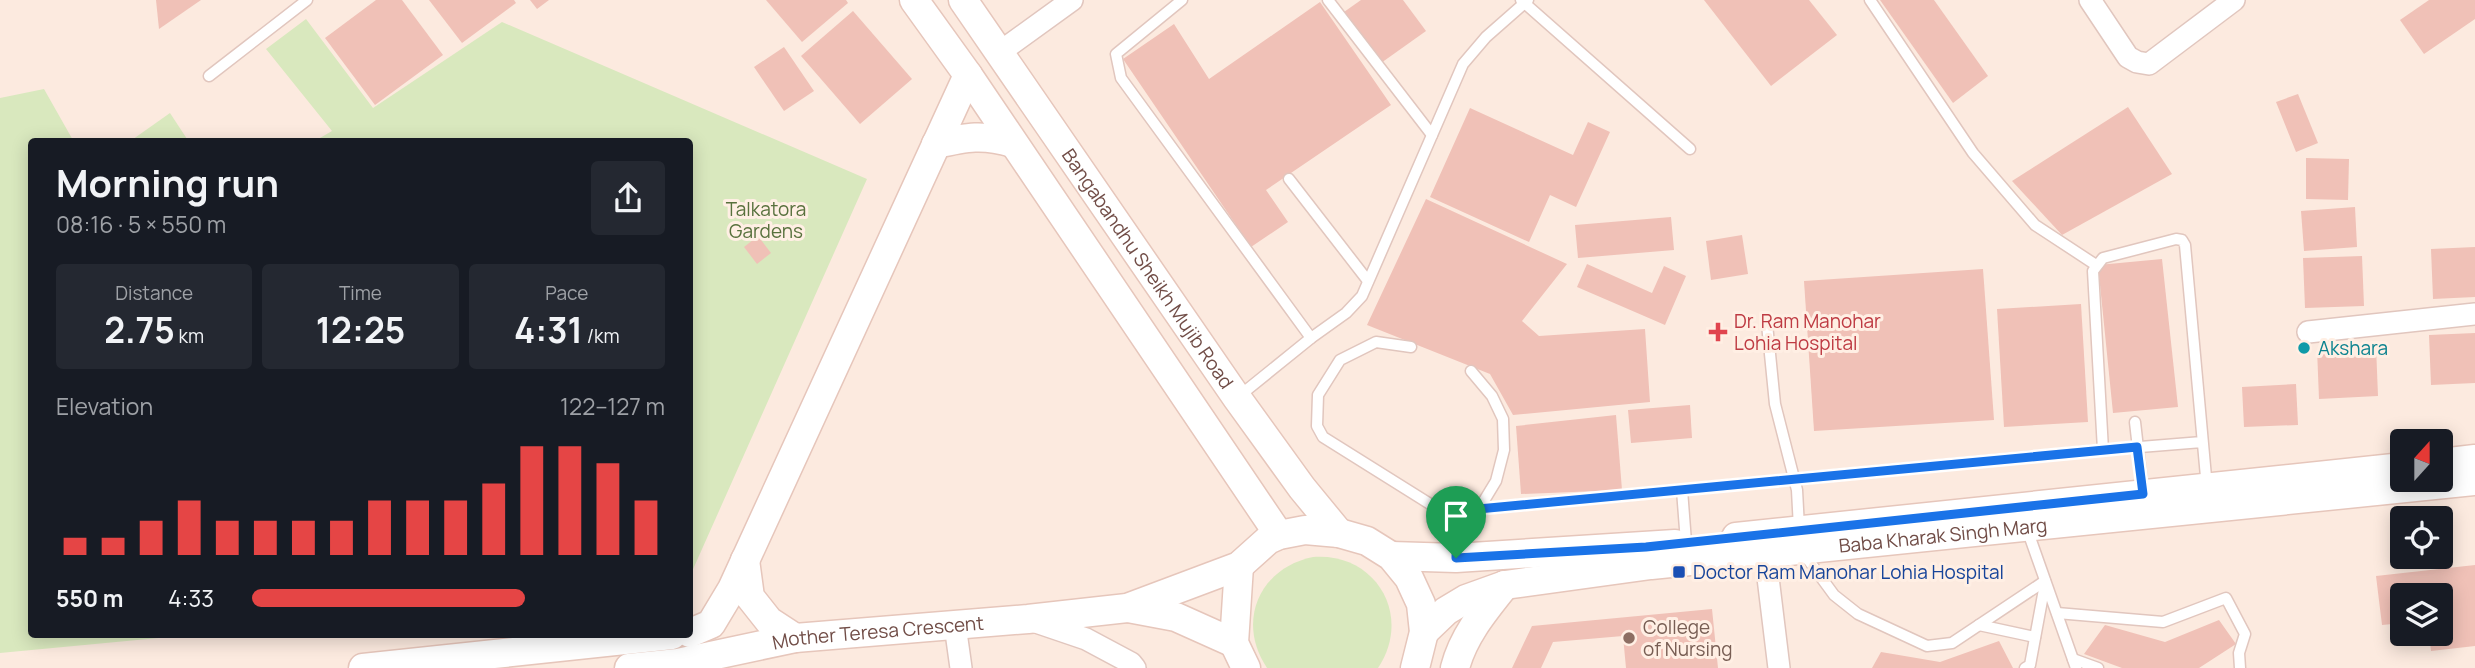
<!DOCTYPE html>
<html lang="en">
<head>
<meta charset="utf-8">
<style>
  body { margin:0; font-family:Manrope,sans-serif; background:#242831; color:#f1f3f6; height:100vh; display:flex; flex-direction:column; font-size:26px; white-space:nowrap }
  * { box-sizing:border-box; margin:0 }
  p { font-size:23px; color:#9ea1a6 }
  .icon { flex:none; width:38px; height:38px; fill:none; stroke:currentColor; stroke-width:2; stroke-linecap:round; stroke-linejoin:round }
  .map { position:relative; flex:1; overflow:hidden }
  .side { position:absolute; left:28px; top:138px; width:665px; height:500px; display:flex; flex-direction:column; background:#171b24; border-radius:7px; box-shadow:0 4px 18px #0003 }
  .side>* { flex:none }
  .needle { width:46px; rotate:21deg }
  .controls { position:absolute; left:2390px; top:429px; display:grid; gap:14px }
  .controls a { display:grid; place-items:center; width:63px; height:63px; border-radius:7px; background:#171b24; box-shadow:0 4px 18px #0003; font-size:35px }
  .pin { position:absolute; display:grid; place-items:center; width:60px; height:60px; color:#fff; margin:-72px -30px; border-radius:50% 50% 50% 0; rotate:-45deg; box-shadow:0 0 7px #0007 }
  .pin .icon { rotate:45deg }
  .round { display:grid; place-items:center; flex:none; width:74px; height:74px; border-radius:7px; background:#242831 }
  .summary { display:flex; align-items:center; justify-content:space-between; height:119px; padding:0 28px }
  h1 { font-size:38px; font-weight:700; line-height:52px }
  .metrics { display:grid; grid-template-columns:repeat(3,1fr); gap:10px; height:119px; padding:7px 28px }
  .metrics div { display:grid; align-content:center; border-radius:7px; background:#242831; text-align:center }
  .metrics b { font-size:35px; font-weight:700 }
  .metrics small { font-size:19px; font-weight:400 }
  .metrics p { font-size:19px }
  .chart { height:196px; padding:14px 28px }
  .chart p { display:flex; justify-content:space-between }
  .chart svg { width:100%; height:126px; margin-top:7px; stroke:#e54545; stroke-width:6 }
  ul { padding:0 28px; list-style:none; font-size:23px }
  li { display:grid; grid-template-columns:112px 84px 1fr; align-items:center; height:52px }
  li i { height:18px; border-radius:9px; background:#e54545 }
  .map>svg:first-child { display:block }
</style>
</head>
<body>
<div class="map">
<svg width="2475" height="668" viewBox="0 0 2475 668">
  <rect width="100%" height="100%" fill="#fceadf"/>
  <g fill="#d9e8be">
    <polygon points="306,19 373,108 502,22 867,179 690,576 690,142 313,142 332,131 266,49"/>
    <polygon points="44,89 74,142 32,142 32,635 190,635 0,653 0,98"/>
    <polygon points="170,113 189,142 129,142"/>
    <path d="M1313 557C1376 552 1413 616 1378 668H1267C1236 622 1259 568 1313 557Z"/>
  </g>
  <g fill="#f0c1b7">
    <polygon points="156,0 201,0 159,29"/>
    <polygon points="376,0 402,0 443,55 375,105 325,38"/>
    <polygon points="429,0 514,0 516,3 462,43"/>
    <polygon points="530,0 549,0 537,9"/>
    <polygon points="766,0 846,0 848,3 802,42"/>
    <polygon points="1361,0 1403,0 1426,31 1381,63 1344,12"/>
    <polygon points="1704,0 1809,0 1837,35 1771,86"/>
    <polygon points="1880,0 1934,0 1988,76 1953,103"/>
    <polygon points="2429,0 2475,0 2475,19 2424,54 2400,20"/>
    <polygon points="1320,2 1391,105 1266,190 1288,222 1251,247 1123,59 1174,24 1209,79"/>
    <polygon points="853,11 912,79 860,124 801,56"/>
    <polygon points="784,47 814,91 784,111 754,67"/>
    <polygon points="2298,94 2318,143 2296,152 2276,102"/>
    <polygon points="2128,107 2172,174 2062,235 2012,181"/>
    <polygon points="1470,108 1573,155 1588,122 1610,132 1576,207 1550,195 1529,242 1430,197"/>
    <polygon points="2306,158 2349,159 2348,200 2306,199"/>
    <polygon points="1426,199 1567,264 1522,321 1539,336 1645,329 1650,402 1513,415 1490,374 1367,325"/>
    <polygon points="2355,207 2357,247 2304,251 2301,211"/>
    <polygon points="1671,217 1674,250 1578,258 1575,225"/>
    <polygon points="1742,235 1748,274 1711,280 1706,241"/>
    <polygon points="758,236 771,253 757,264 744,247"/>
    <polygon points="2475,247 2475,297 2433,299 2431,249"/>
    <polygon points="2362,256 2364,306 2305,308 2303,258"/>
    <polygon points="2162,259 2178,407 2113,413 2098,265"/>
    <polygon points="1587,264 1652,293 1664,266 1686,276 1665,325 1577,287"/>
    <polygon points="1983,269 1994,420 1814,431 1804,281"/>
    <polygon points="2081,304 2088,422 2004,427 1997,309"/>
    <polygon points="2475,333 2475,383 2431,385 2429,335"/>
    <polygon points="2376,346 2378,396 2319,399 2317,349"/>
    <polygon points="2296,384 2298,425 2244,427 2242,387"/>
    <polygon points="1690,405 1692,438 1631,443 1628,410"/>
    <polygon points="1616,415 1622,490 1521,494 1516,426"/>
    <polygon points="2475,565 2475,646 2431,651 2429,634 2441,634 2441,595 2403,595 2403,623 2382,625 2376,576"/>
    <polygon points="1712,609 1718,668 1626,668 1623,636 1553,642 1541,668 1512,668 1532,626"/>
    <polygon points="2219,620 2236,644 2199,668 2122,668 2084,654 2105,625 2165,642"/>
    <polygon points="1999,641 2013,668 1872,668 1881,652 1940,662"/>
  </g>
  <g fill="none" stroke-linecap="round" stroke-linejoin="round">
    <g stroke="#e1c6be" stroke-width="13">
      <g id="service">
        <polyline points="1182,0 1116,54 1121,78 1311,338"/>
        <polyline points="1328,0 1432,135"/>
        <polyline points="1521,0 1690,149"/>
        <polyline points="1870,0 1973,153 2035,225 2096,265"/>
        <polyline points="209,76 307,0"/>
        <polyline points="1289,179 1368,281"/>
        <polyline points="1767,324 1775,404 1797,490 1799,528"/>
        <polyline points="1411,347 1376,342 1340,360 1318,395 1317,426 1323,437 1430,504 1457,511 1479,509 2103,450"/>
        <polyline points="1471,371 1492,396 1503,419 1504,450 1496,481 1479,509"/>
        <polyline points="1238,397 1311,338 1346,313 1362,296 1463,64 1486,37 1528,0"/>
        <polyline points="2135,422 2143,492"/>
        <polyline points="2202,442 2103,450 2093,271 2103,258 2176,239 2182,240 2185,245 2207,488"/>
        <polyline points="1682,490 1686,542"/>
        <polyline points="2027,529 2076,668"/>
        <polyline points="1804,554 1834,595 1858,614 1927,646 1952,643 2045,581"/>
        <polyline points="1456,557 1457,511"/>
        <polyline points="2057,613 2163,622 2226,598 2245,634 2239,653 2240,668"/>
        <polyline points="1979,625 2035,637"/>
        <polyline points="2073,659 2098,668"/>
        <polyline points="2025,668 2030,665 2045,584"/>
      </g>
    </g>
    <g stroke="#e1c6be" stroke-width="24">
      <g id="minor">
        <polyline points="2090,0 2128,57 2137,62 2149,64 2234,0"/>
        <polyline points="1000,52 1072,0"/>
        <polyline points="2308,332 2475,314"/>
        <polyline points="1765,553 1779,668"/>
        <polyline points="1033,621 1086,639 1131,663 1135,668"/>
        <polyline points="955,625 961,668"/>
      </g>
    </g>
    <g stroke="#e6c6bb" stroke-width="31">
      <g id="secondary">
        <polyline points="914,0 968,75 1279,535"/>
        <path id="s1" d="M963 0 1237 398 1302 488 1339 533"/>
        <path d="M936 144C967 137 983 134 1013 143"/>
        <polyline points="2441,463 2475,459"/>
        <polyline points="1736,537 2403,467"/>
        <polyline points="1391,556 1456,558 1675,544"/>
        <polyline points="745,560 750,597 769,621 795,638"/>
        <polyline points="1239,566 1234,643 1246,668"/>
        <polyline points="1128,608 1176,617 1234,643"/>
        <path id="s2" d="M1424 632 1446 611 1466 599 1505 585 1651 565 2475 481"/>
        <polyline points="690,633 711,624 732,589 968,75"/>
        <polyline points="363,668 672,635"/>
        <path id="s3" d="M629 668 678 663 795 638 1028 619 1127 608 1239 566 1268 540 1279 535 1305 530 1339 533 1367 541 1391 556 1409 578 1421 604 1424 632 1415 668"/>
        <path d="M1455 668C1463 636 1485 610 1505 585"/>
      </g>
    </g>
    <use href="#service" stroke="#fff" stroke-width="10"/>
    <use href="#minor" stroke="#fff" stroke-width="21"/>
    <use href="#secondary" stroke="#fff" stroke-width="28"/>
  </g>
  <g fill="none" stroke-linecap="round" stroke-linejoin="round">
    <g stroke="#fff" stroke-width="14">
      <polygon id="route" points="2137,447 2143,494 1646,547 1456,558 1457,511"/>
    </g>
    <use href="#route" stroke="#1a73e8" stroke-width="9"/>
  </g>
  <path fill="#e0444e" stroke="#ffefe4" stroke-width="2.5" d="M1714.5 321.5h7v7h7v7h-7v7h-7v-7h-7v-7h7z"/>
  <circle fill="#0f9aa8" stroke="#ffefe4" stroke-width="2.5" cx="2304" cy="348" r="7"/>
  <rect fill="#1a4fb4" stroke="#ffefe4" stroke-width="2.5" x="1672" y="565" width="14" height="14" rx="3.5"/>
  <circle fill="#8d6e63" stroke="#ffefe4" stroke-width="2.5" cx="1629" cy="638" r="7"/>
  <g text-anchor="middle" stroke-width="6" stroke-linejoin="round" paint-order="stroke">
    <g font-size="19" fill="#58713d" stroke="#ffefe4">
      <text x="766" y="216">Talkatora<tspan x="766" dy="22">Gardens</tspan></text>
    </g>
    <g font-size="19" fill="#714d47" stroke="#ffefe4">
      <text dy="7" stroke="none"><textPath href="#s1" startOffset="326">Bangabandhu Sheikh Mujib Road</textPath></text>
      <text dy="7" stroke="none"><textPath href="#s2" startOffset="536">Baba Kharak Singh Marg</textPath></text>
      <text dy="7" stroke="none"><textPath href="#s3" startOffset="252">Mother Teresa Crescent</textPath></text>
    </g>
    <g font-size="19" fill="#be3a42" stroke="#ffefe4" text-anchor="start">
      <text x="1734" y="328">Dr. Ram Manohar<tspan x="1734" dy="22">Lohia Hospital</tspan></text>
    </g>
    <g font-size="19" fill="#0d838f" stroke="#ffefe4" text-anchor="start">
      <text x="2318" y="355">Akshara</text>
    </g>
    <g font-size="19" fill="#164399" stroke="#ffefe4" text-anchor="start">
      <text x="1693" y="579">Doctor Ram Manohar Lohia Hospital</text>
    </g>
    <g font-size="19" fill="#785e54" stroke="#ffefe4" text-anchor="start">
      <text x="1643" y="634">College<tspan x="1643" dy="22">of Nursing</tspan></text>
    </g>
  </g>
</svg>
<div class="controls">
<a><svg class="needle" viewBox="-14 -14 28 28"><path d="M0-13l5 13h-10z" fill="#e53935"/><path d="M0 13l5-13h-10z" fill="#9ea1a6"/></svg></a>
<a><svg class="icon" aria-label="locate" viewBox="0 0 24 24"><circle cx="12" cy="12" r="6"/><path d="M12 2v4M12 18v4M2 12h4M18 12h4"/></svg></a>
<a><svg class="icon" aria-label="layers" viewBox="0 0 24 24"><path d="M12 4l9 5-9 5-9-5zM3 14l9 5 9-5"/></svg></a>
</div>
<div class="pin" style="left:1456px;top:558px;background:#1e9e55"><svg class="icon" aria-label="arrive" viewBox="0 0 24 24"><path d="M6 21V4h12l-3 4 3 4H6"/></svg></div>
<section class="side">
<div class="summary"><div><h1>Morning run</h1><p>08:16 · 5 × 550 m</p></div><a class="round"><svg class="icon" aria-label="share" viewBox="0 0 24 24"><path d="M12 15V3M7 8l5-5 5 5M5 13v7h14v-7"/></svg></a></div>
<div class="metrics">
<div><p>Distance</p><b>2.75<small> km</small></b></div>
<div><p>Time</p><b>12:25</b></div>
<div><p>Pace</p><b>4:31<small> /km</small></b></div>
</div>
<div class="chart"><p><span>Elevation</span>122–127 m</p>
<svg viewBox="0 0 160 44" preserveAspectRatio="none"><path d="M5 44V38M15 44V38M25 44V32M35 44V25M45 44V32M55 44V32M65 44V32M75 44V32M85 44V25M95 44V25M105 44V25M115 44V19M125 44V6M135 44V6M145 44V12M155 44V25"/></svg>
</div>
<ul>
<li><b>550 m</b>4:33<i style="width:66%"></i></li>
</ul>
</section>
</div>
</body>
</html>
